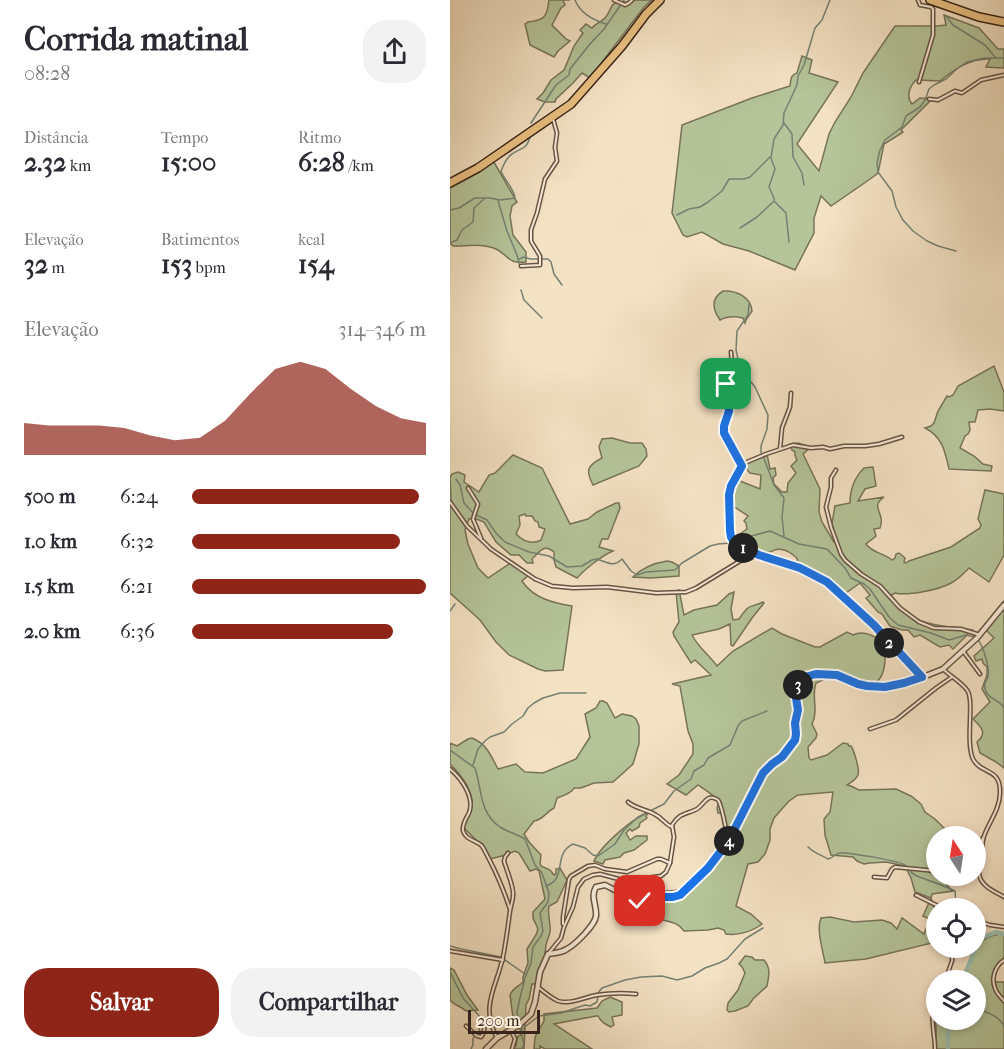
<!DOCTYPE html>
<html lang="pt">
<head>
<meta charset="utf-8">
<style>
  body { margin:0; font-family:"IM FELL French Canon",serif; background:#f2f2f3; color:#2b2b33; height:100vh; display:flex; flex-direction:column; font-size:22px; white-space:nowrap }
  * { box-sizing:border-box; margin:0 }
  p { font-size:20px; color:#7c7c81 }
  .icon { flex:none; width:33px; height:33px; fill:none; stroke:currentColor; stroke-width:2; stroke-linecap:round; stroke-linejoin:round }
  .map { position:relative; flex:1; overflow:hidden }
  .side { display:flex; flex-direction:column; background:#fff; width:450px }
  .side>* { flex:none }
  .needle { width:39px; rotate:348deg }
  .fabs { position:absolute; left:476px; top:826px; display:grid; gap:12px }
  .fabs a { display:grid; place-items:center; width:60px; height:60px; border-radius:50%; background:#fff; box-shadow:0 3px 9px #0003; font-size:30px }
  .scale { position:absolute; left:18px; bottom:15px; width:72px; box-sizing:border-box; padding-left:6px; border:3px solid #39251b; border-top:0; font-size:16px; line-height:21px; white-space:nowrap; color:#39251b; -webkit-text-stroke:4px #f8ecd9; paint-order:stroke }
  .pin { position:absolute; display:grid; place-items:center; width:51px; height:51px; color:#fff; margin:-26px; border-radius:12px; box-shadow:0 3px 9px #0006 }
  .km { position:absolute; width:30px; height:30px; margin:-15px; border-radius:50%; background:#222; color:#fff; font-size:16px; line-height:30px; text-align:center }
  .round { display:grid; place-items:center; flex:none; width:63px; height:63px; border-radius:24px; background:#f2f2f3 }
  .overview { display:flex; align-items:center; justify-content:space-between; height:102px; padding:0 24px }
  h1 { font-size:33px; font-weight:700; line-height:45px }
  .figures { display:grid; grid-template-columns:repeat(3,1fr); gap:9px; height:102px; padding:6px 24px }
  .figures div { display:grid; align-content:center }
  .figures b { font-size:26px; font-weight:700 }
  .figures small { font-size:16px; font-weight:400 }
  .figures p { font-size:16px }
  .chart { height:168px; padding:12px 24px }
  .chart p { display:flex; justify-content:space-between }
  .chart svg { width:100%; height:108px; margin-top:6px; fill:#8f2418; opacity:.7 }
  .action { display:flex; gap:12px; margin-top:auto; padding:12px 24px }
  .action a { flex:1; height:69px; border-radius:24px; background:#8f2418; color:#fff; font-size:24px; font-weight:700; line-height:69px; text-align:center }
  .action a+a { background:#f2f2f3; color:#2b2b33 }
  ul { padding:0 24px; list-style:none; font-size:20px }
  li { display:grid; grid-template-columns:96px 72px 1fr; align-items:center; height:45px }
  li i { height:15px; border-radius:8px; background:#8f2418 }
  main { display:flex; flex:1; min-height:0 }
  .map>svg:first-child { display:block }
</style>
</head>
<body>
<main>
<section class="side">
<div class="overview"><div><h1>Corrida matinal</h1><p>08:28</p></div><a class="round"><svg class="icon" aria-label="share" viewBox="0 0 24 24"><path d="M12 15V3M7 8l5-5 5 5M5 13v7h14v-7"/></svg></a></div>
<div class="figures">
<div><p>Distância</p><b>2.32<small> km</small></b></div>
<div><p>Tempo</p><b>15:00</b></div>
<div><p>Ritmo</p><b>6:28<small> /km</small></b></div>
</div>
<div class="figures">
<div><p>Elevação</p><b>32<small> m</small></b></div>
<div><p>Batimentos</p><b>153<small> bpm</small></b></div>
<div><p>kcal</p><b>154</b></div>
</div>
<div class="chart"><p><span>Elevação</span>314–346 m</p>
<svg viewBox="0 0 160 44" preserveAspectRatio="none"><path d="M0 44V31L10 32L20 32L30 32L40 33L50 36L60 38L70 37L80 30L90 19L100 9L110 6L120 9L130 17L140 24L150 29L160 31V44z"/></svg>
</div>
<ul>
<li><b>500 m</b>6:24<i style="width:97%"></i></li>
<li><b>1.0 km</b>6:32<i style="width:89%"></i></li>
<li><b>1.5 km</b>6:21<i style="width:100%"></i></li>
<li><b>2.0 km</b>6:36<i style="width:86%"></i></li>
</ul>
<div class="action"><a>Salvar</a><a>Compartilhar</a></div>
</section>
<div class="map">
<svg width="554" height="1049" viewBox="0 0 554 1049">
  <rect width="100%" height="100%" fill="#f4e2c4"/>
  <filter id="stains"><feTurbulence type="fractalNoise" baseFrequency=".00333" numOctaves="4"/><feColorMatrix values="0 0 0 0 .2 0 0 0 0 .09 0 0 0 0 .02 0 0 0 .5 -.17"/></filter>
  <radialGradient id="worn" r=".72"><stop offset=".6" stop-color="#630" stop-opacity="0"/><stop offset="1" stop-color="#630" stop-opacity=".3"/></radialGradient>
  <g fill="#b5c499" stroke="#77745a" stroke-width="1.5" fill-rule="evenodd">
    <path d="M99 0H120H113L115 5 111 8 102 25 116 39 120 41 108 51 104 57 80 45 75 24 78 22C94 20 97 18 99 0Z"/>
    <path d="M181 0H202L194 7 140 78 132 73 123 83 106 99 105 102H95L87 99 93 93 101 80 114 70 124 46 133 33 130 30 136 24 142 28C146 23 151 22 155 18 163 9 158 0 177 2Z"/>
    <path d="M494 15 529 28 548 49H554V68L536 67 540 59C520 58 505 69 490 81L466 80C459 87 456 97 462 104L470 98 482 99 451 130 453 132 452 133 434 144 428 173 423 177 381 206 371 196 364 218V233L345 270 299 251 273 244 252 232 237 237 233 235 222 213 232 125 302 98 340 86C341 80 340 75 347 73L352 56 362 60 359 73 388 82 347 144 369 171 379 134 385 122 401 97 413 73 445 26H487L496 25Z"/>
    <path d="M41 157 67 202 62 206 60 216 63 235 76 252V262C57 264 60 256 46 249 33 243 17 246 3 246L0 243V181Z"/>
    <path d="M273 291C286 290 301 297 302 311L296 320 295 323 293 318C285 316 277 316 270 320 263 310 260 299 273 291Z"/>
    <path d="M544 366 554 392V411L540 409 528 410 525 422H519L520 430 518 434 515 436 510 448 524 456 533 464 542 466 541 471 499 469C495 452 493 437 475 428L481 426 484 423 488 411 497 396 499 397 503 395 508 386Z"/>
    <path d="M162 438 180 443H192L196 449 197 456 189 466 143 485C136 471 136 466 152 458L149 447 152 439Z"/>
    <path d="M348 443 361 447 353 454 370 489 369 512 372 522 384 542 387 541 382 523 385 506 400 503C400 489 404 478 414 468L423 467 426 486 415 489 408 501 434 497C423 505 429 508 431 518 432 522 431 525 430 528L424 529 426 536 416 544C422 553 434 553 442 560L445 558 446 554 449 553 455 558 454 562 456 563 459 561 501 547 530 528 531 525 528 519 535 490 554 494V555L539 582 519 568C514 573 508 580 501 583 489 590 457 596 445 593L441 595C445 600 449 606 453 610 472 627 498 626 522 630L503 649 499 645 490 647 470 635 464 637 458 630H452L440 626 432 614 428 612 416 598 420 595 410 583 396 593 382 579 348 563 347 558C343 555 339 551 334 550 328 548 325 550 320 552 308 554 290 547 284 538L297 529 296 523 294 521 298 516 280 504 281 490 285 479 310 489 311 475 300 473 294 466H291V464H295L317 454 320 469 325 468 326 475 323 478 324 484 332 492H337L338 483 346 473 341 466 347 460 345 455V452L342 450 340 444Z"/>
    <path d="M63 455 92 468 120 524 138 519 147 512 166 503H169L170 508 158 539H152L149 547 163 551C151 556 135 569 127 578L106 567 104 560V552C93 543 90 552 82 559L83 563H77L69 555H61L46 542 34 522 24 518 19 519 15 530 18 544 28 568 38 578 62 562 80 574 72 581C83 598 103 603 122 606L113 670 95 671 88 669 59 655 46 642 30 620 0 593V500L1 499 0 478 2 474 8 472 15 475 14 482 29 492 39 475 45 473ZM75 514 76 516H82L85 521 88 522 89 527 95 529 91 540C82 545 73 541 66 534L70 525 69 516Z"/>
    <path d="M217 561 222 562 229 566V576L201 578 183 577C192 568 204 563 217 561Z"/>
    <path d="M229 590 234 615 244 610 267 605 279 594 284 592 281 609 283 620 289 619C300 603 297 609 313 602L314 603 302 618 283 646 281 645 280 624 269 629 242 635C248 647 259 655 267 666L283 651 322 628 332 634 365 647H370L397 632 403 635C413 630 422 635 431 641 432 647 435 653 435 659 435 669 431 685 419 684 408 684 397 677 388 673L366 683C361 697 369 710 362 724L367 734 366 738 358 747 359 758 361 760 377 755 393 743 398 744 399 746H401C404 751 410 769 408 775 406 780 400 783 397 785L401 786 409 790 446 789 461 796 471 804 475 812 485 819 503 837H486V866L476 870 495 882 501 890 503 891 482 894 481 898 486 913V942L416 959 375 963C373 950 366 930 371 918L380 917 404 922 432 920 441 923 447 929 452 918 474 934 480 919 473 916 481 898 465 892 461 878 455 866 436 862 420 863 414 864 407 861 403 857 381 855 375 835 374 819 380 812 383 792 348 795 339 801 324 818 320 829V840L315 854 308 862 298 864 286 906 301 914 312 924C303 931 288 936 276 934L274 930 268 928 258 930 234 931C227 921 219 922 209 919 199 916 193 908 186 901L205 892 229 890 234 887 259 865 264 859 268 851 282 834 277 829 274 828 272 814 268 813 267 808 269 801C265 796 254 789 248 785L236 795 217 784 229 775 243 754V744L238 731 230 686 222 684 261 675 245 660 241 663 224 636 223 632 229 622 226 591Z"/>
    <path d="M554 601V768L546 762 530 753 527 742C538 733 531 727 523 719L540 702 532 689 537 675V667L533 663 532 659 526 661 524 656 544 638 536 630 529 632Z"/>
    <path d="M150 701H153L157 703 165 718 172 714 182 716 186 719 189 726V744L183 764 163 782 144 783 131 788H124C122 793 113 796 107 798L104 808C96 812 93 820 84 821L74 834 79 842 91 855 90 863 91 866 100 870 104 875 106 874V869L110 868 117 880 107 902 99 906C97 915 101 922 100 931 100 935 97 940 96 945 95 957 92 971 90 984H82L79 999 76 1005 74 1049H64L66 1045 68 1036 71 1035 69 1024 66 1025C61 1015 62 1005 60 995 63 988 68 987 73 982V977L78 963 77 949 86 935 88 929 83 918V912L95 899 89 871 86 869 80 871 69 853 65 851 56 855 40 859 33 847 14 828C14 822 18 817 21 811 26 794 11 775 0 764V743L7 746 18 739 22 738C37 744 41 756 48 769L66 764 75 772 93 773 126 759 140 737 135 714 146 708Z"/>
    <path d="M198 813 196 816 197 818 190 823 189 827 182 831 180 829 176 833 180 840 186 836H197V840L184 850 174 853 170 857 155 860 153 864 144 861C150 847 182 818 198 813Z"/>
    <path d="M550 934 554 936V959C547 965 543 973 546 982H554V1049H486V1026L483 1011 486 1006V1020H525V981H512C521 959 522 938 550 934Z"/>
    <path d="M295 956 302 957 305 960H314C321 968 319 976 317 986L303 999 298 1006 285 1011 279 1012 277 1010 278 1003 288 990 295 973 292 967 289 964Z"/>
    <path d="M0 968 4 970 17 995 28 1010 16 1011C11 1006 5 1006 0 1000Z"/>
    <path d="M160 997 172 1002V1015L162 1017 164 1025 161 1027C155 1024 151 1022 148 1016H146L104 1024 142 1049H95L90 1046V1049H84L85 1037 94 1021V1014L147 1008 152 1001Z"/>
  </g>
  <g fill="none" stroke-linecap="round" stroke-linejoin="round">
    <g stroke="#758173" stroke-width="1.5">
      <path d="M125 0C130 13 143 20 156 24"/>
      <polyline points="496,16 503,25 535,45 545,57"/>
      <polyline points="81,123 106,85 119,75 120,69 140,44 154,29 174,0"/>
      <polyline points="334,123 342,134 343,157 352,173 354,185"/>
      <polyline points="48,201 57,231 67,255 70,267"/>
      <path d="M0 210 9 208 25 198H40L50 200 65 198C64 188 54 180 51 171 53 166 57 157 62 154 71 147 76 151 80 137"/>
      <polyline points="227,215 239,209 250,207 258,202 272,191 279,179 294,179 300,177 320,157"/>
      <polyline points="290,228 307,217 323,202"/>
      <polyline points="339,242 336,213 324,201 324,198 319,187 325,169 321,158 324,139 333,125 334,113 347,85 348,76 354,65 365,28 372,20 380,0"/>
      <polyline points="0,243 7,240 12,230 23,222 24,208 34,199"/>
      <polyline points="506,251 488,246 477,241 463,231 453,220 446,207 442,191 428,172 427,163 430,150 435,140 452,127 456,116 470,107 475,100 479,89 484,85 496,79 508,68 517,62 535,58 554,58"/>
      <polyline points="69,259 74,257 80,259 98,259 101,262 104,274 112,285"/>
      <polyline points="71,290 74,300 92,318"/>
      <polyline points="299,304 298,315 287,331 286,350 290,368 305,387 318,415 317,429 311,446 311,453"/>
      <polyline points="313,456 324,485 334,498 332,517 334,536"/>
      <path d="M6 479 10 485 14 503 24 514 37 520 46 533 55 542 79 552 99 556 117 567 132 566 142 560 147 559C157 562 163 568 172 559L181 571 187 575 196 572 225 570 232 563 260 546 268 544 280 543 290 539 320 531 349 544 377 549 395 568 401 578 414 584 420 589 439 617 448 625 481 633 499 640 516 635 525 637"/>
      <polyline points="0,611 5,604"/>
      <path d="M528 640C533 646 540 668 538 676 537 681 533 683 535 689 538 700 550 699 554 708"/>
      <path d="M0 750 25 768C32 789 29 813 50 827 58 832 67 834 75 839L85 865 92 873 99 893 98 902 90 913 93 931 91 936 83 947 81 963 75 978 70 998 67 1012 69 1023"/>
      <polyline points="23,765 28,749 35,741 40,737 54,732 62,724 73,716 78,708 84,703 93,698 110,693 136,693"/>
      <path d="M358 847C364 853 371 855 378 859 383 858 385 854 390 853 398 852 450 861 455 865 459 868 460 873 465 875 478 881 492 884 505 891L506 904 512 909"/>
      <path d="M96 886C118 879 102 854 123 844L135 848 143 855 148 856 165 844 174 830 188 817 214 804 224 791 241 779 244 771 254 765 258 758 280 745 288 726 292 721 317 711"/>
      <polyline points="525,925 529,930 529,939"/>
      <polyline points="0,946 11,949 51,957"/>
      <polyline points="55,960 75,974"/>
      <polyline points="0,972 13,998 31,1018 31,1022 28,1026 30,1032 23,1038 23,1045 21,1049"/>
      <polyline points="148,993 152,988 175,980 191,977 212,976 227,980 242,976 255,968 269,963 277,959 295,939 313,928"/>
      <path d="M525 1008C536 1012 548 1015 554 1026"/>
      <polyline points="71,1026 72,1037 74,1044 72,1049"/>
      <polyline points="72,1029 89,1016 111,1013 135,1005 140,1006 147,1002 148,996"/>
    </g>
    <g stroke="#9dbfae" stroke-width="4.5">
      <polyline points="512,981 516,972 529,939 546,932 554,934"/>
      <polyline points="498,1049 498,1035 501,1020"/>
    </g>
    <g stroke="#685445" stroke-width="5">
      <g id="minor">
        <polyline points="164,0 175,5 179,3 182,0"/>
        <polyline points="468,0 470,5 481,7 483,9 483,35 469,82"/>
        <polyline points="479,99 488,100 505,91 512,93 531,80 554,75"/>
        <polyline points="71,266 90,265 90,256 81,241 81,230 87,213 95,179 107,161 105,147 107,133 103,119"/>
        <polyline points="281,352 282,364 276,380 278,414 274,429 276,437 292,466"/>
        <polyline points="452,437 429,444 415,446 394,446 380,449 373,447 361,448 343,445 316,454 297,462 292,466 280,490 280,531 281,539 287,545 309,555 350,568 384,587 424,625 472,677"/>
        <polyline points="330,449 332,428 340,407 341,393"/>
        <polyline points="386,470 381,478 381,487 376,507 381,527 391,554 395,560 411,574 430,586 450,608 469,622 484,628 511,629 530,635"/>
        <polyline points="18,488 28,504 23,519 31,538"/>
        <polyline points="0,502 17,526 41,549 85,579 102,586 123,588 157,587 206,593 236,592 246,588 290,561 309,555"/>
        <polyline points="513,651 530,674"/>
        <path d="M493 669C500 676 511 682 517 690 525 701 515 741 523 759 531 775 551 767 550 793 550 809 539 822 534 836 531 846 531 863 529 873 530 886 544 891 554 897"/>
        <polyline points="420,729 446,720 486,688 502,677"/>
        <path d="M0 769C12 779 25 798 19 813 16 819 12 824 13 831 16 840 25 840 31 845 34 848 36 854 38 857 47 874 54 891 60 909"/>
        <path d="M178 802C186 809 196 809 206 815 212 818 215 824 222 827"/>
        <polyline points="525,858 528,847 533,838"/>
        <polyline points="506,876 514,881 518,880 521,876"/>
        <polyline points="424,877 437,878 442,869 445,867 486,871"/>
        <polyline points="466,895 494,909"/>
        <polyline points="525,920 540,925 554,927"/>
        <polyline points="113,924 113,917 119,879 121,876 138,866 145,865 155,869 177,872 207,859 211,859 220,863"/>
        <polyline points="0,951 53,960"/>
        <path d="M98 954 111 938 114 927 123 907 128 887 134 879 143 875 150 874 176 881 211 876 216 872 220 863 224 837 222 825C229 814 233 815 245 810 251 808 253 801 259 798 262 797 265 798 268 800 271 803 278 835 277 841"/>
        <path d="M554 960C545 966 541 978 545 988 546 993 551 997 554 1001"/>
        <polyline points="495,981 502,961 503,948"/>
        <path d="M88 987C94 992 101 998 108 1001 120 1005 135 997 147 995 160 993 173 993 186 994"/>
        <polyline points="16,1026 27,1036 31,1037 33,1034 35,1025 40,1022"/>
        <polyline points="61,1030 65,1039 62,1049"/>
        <path d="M47 1038C30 1005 46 989 53 957 56 942 58 926 60 911 61 904 64 899 63 892 62 882 57 871 54 861L55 857 58 853"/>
        <path d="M485 1049C485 1034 479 1016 486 1003"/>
      </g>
    </g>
    <g stroke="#685445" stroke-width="7">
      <path id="tertiary" d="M36 1049 47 1038 69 1025 81 1014 85 1002 90 972 98 954C105 953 111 953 117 949 126 944 145 925 146 916 147 905 140 897 146 887L155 885 186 901H191L204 897H227L250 876 264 861 281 838 315 769 332 757 345 739 346 734 345 723 348 710 346 693 349 685 355 677 367 674 387 675 408 684 417 686 435 687 454 683 478 675 493 669 527 638 554 605"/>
    </g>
    <g stroke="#39251b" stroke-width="10">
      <g id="trunk">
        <polyline points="480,0 529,17 554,22"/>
        <polyline points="0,183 28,168 121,104 172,46 196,14 210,0"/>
      </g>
    </g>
    <use href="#minor" stroke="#f8ecd9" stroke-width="2"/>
    <use href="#tertiary" stroke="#f8ecd9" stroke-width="4"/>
    <use href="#trunk" stroke="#eac182" stroke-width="7"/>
  </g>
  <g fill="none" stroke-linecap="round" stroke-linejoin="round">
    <g stroke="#fff" stroke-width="12">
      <polyline id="route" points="190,901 204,897 223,897 230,895 258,868 278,842 313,773 322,764 332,757 345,740 346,734 345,723 348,710 346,698 347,689 355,677 366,674 387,675 408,684 417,686 435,687 454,683 472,677 424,625 377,582 350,568 309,555 285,544 281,537 280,531 279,495 281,486 292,466 274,433 274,426 279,411 276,384"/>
    </g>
    <use href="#route" stroke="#1a73e8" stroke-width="8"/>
  </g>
  <rect width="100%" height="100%" filter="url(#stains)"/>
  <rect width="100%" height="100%" fill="url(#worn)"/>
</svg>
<div class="fabs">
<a><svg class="needle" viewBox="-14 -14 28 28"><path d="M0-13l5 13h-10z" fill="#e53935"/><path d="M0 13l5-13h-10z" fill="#7c7c81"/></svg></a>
<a><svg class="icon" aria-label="locate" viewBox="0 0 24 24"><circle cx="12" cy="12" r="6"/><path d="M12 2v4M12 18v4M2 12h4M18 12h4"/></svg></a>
<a><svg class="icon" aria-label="layers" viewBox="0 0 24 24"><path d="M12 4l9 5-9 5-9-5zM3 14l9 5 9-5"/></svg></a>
</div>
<div class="scale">200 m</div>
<div class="pin" style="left:276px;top:384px;background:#1e9e55"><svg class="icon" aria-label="arrive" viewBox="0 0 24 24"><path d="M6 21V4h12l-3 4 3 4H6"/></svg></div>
<div class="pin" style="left:190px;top:901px;background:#d93025"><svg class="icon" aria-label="check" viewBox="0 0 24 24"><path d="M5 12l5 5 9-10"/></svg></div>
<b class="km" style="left:293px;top:548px">1</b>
<b class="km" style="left:439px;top:643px">2</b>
<b class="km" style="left:348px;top:685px">3</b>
<b class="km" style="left:279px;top:841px">4</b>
</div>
</main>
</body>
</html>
